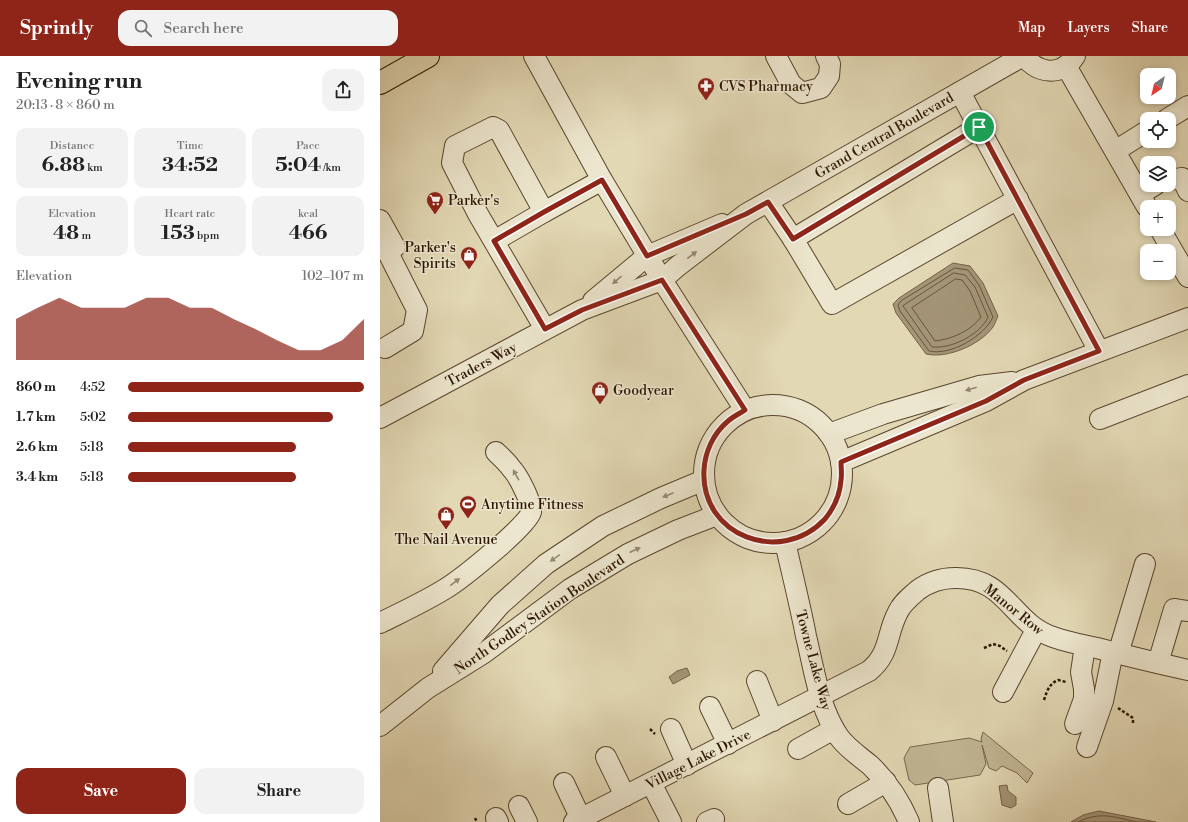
<!DOCTYPE html>
<html lang="en">
<head>
<meta charset="utf-8">
<style>
  body { margin:0; font-family:"Libre Bodoni",serif; background:#f2f2f2; color:#222; height:100vh; display:flex; flex-direction:column; font-size:15px; white-space:nowrap }
  * { box-sizing:border-box; margin:0 }
  p { font-size:13px; color:#767676 }
  .icon { flex:none; width:22px; height:22px; fill:none; stroke:currentColor; stroke-width:2; stroke-linecap:round; stroke-linejoin:round }
  .map { position:relative; flex:1; overflow:hidden }
  .sheet { display:flex; flex-direction:column; background:#fff; width:380px }
  .sheet>* { flex:none }
  .needle { width:26px; rotate:215deg }
  .tools { position:absolute; left:760px; top:12px; display:grid; gap:8px }
  .tools a { display:grid; place-items:center; width:36px; height:36px; border-radius:8px; background:#fff; box-shadow:0 2px 6px #0003; font-size:20px }
  .pin { position:absolute; display:grid; place-items:center; width:34px; height:34px; color:#fff; margin:-17px; border:2px solid #fff; border-radius:50%; box-shadow:0 1px 4px #0007 }
  .round { display:grid; place-items:center; flex:none; width:42px; height:42px; border-radius:12px; background:#f2f2f2 }
  .headline { display:flex; align-items:center; justify-content:space-between; height:68px; padding:0 16px }
  h1 { font-size:22px; font-weight:700; line-height:30px }
  .metrics { display:grid; grid-template-columns:repeat(3,1fr); gap:6px; height:68px; padding:4px 16px }
  .metrics div { display:grid; align-content:center; border-radius:10px; background:#f2f2f2; text-align:center }
  .metrics b { font-size:20px; font-weight:700 }
  .metrics small { font-size:11px; font-weight:400 }
  .metrics p { font-size:11px }
  .chart { height:112px; padding:8px 16px }
  .chart p { display:flex; justify-content:space-between }
  .chart svg { width:100%; height:72px; margin-top:4px; fill:#8f2418; opacity:.7 }
  .button { display:flex; gap:8px; margin-top:auto; padding:8px 16px }
  .button a { flex:1; height:46px; border-radius:12px; background:#8f2418; color:#fff; font-size:16px; font-weight:700; line-height:46px; text-align:center }
  .button a+a { background:#f2f2f2; color:#222 }
  ul { padding:0 16px; list-style:none; font-size:13px }
  li { display:grid; grid-template-columns:64px 48px 1fr; align-items:center; height:30px }
  li i { height:10px; border-radius:5px; background:#8f2418 }
  header { display:flex; align-items:center; gap:24px; box-sizing:border-box; height:56px; padding:0 20px; background:#8f2418; color:#fff }
  header strong { font-size:19px }
  nav { display:flex; gap:22px; margin-inline-start:auto; font-size:14px }
  .search { width:280px; height:36px; background:#f2f2f2; display:flex; align-items:center; gap:10px; box-sizing:border-box; padding:0 14px; border-radius:12px; color:#767676; font-size:15px }
  main { display:flex; flex:1; min-height:0 }
  .map>svg:first-child { display:block }
</style>
</head>
<body>
<header>
<strong>Sprintly</strong>
<div class="search"><svg class="icon" aria-label="search" viewBox="0 0 24 24"><circle cx="10" cy="10" r="6"/><path d="M15 15l6 6"/></svg>Search here</div>
<nav><a>Map</a><a>Layers</a><a>Share</a></nav>
</header>
<main>
<section class="sheet">
<div class="headline"><div><h1>Evening run</h1><p>20:13 · 8 × 860 m</p></div><a class="round"><svg class="icon" aria-label="share" viewBox="0 0 24 24"><path d="M12 15V3M7 8l5-5 5 5M5 13v7h14v-7"/></svg></a></div>
<div class="metrics">
<div><p>Distance</p><b>6.88<small> km</small></b></div>
<div><p>Time</p><b>34:52</b></div>
<div><p>Pace</p><b>5:04<small> /km</small></b></div>
</div>
<div class="metrics">
<div><p>Elevation</p><b>48<small> m</small></b></div>
<div><p>Heart rate</p><b>153<small> bpm</small></b></div>
<div><p>kcal</p><b>466</b></div>
</div>
<div class="chart"><p><span>Elevation</span>102–107 m</p>
<svg viewBox="0 0 160 44" preserveAspectRatio="none"><path d="M0 44V19L10 12L20 6L30 12L40 12L50 12L60 6L70 6L80 12L90 12L100 19L110 25L120 32L130 38L140 38L150 32L160 19V44z"/></svg>
</div>
<ul>
<li><b>860 m</b>4:52<i style="width:100%"></i></li>
<li><b>1.7 km</b>5:02<i style="width:87%"></i></li>
<li><b>2.6 km</b>5:18<i style="width:71%"></i></li>
<li><b>3.4 km</b>5:18<i style="width:71%"></i></li>
</ul>
<div class="button"><a>Save</a><a>Share</a></div>
</section>
<div class="map">
<svg width="808" height="766" viewBox="0 0 808 766">
  <rect width="100%" height="100%" fill="#e2d8b4"/>
  <filter id="stains"><feTurbulence type="fractalNoise" baseFrequency=".005" numOctaves="4"/><feColorMatrix values="0 0 0 0 .2 0 0 0 0 .09 0 0 0 0 .02 0 0 0 .5 -.17"/></filter>
  <radialGradient id="worn" r=".72"><stop offset=".6" stop-color="#630" stop-opacity="0"/><stop offset="1" stop-color="#630" stop-opacity=".3"/></radialGradient>
  <polygon fill="#c3b795" stroke="#78664a" points="603,676 653,717 647,727 637,717 622,710 616,715 609,712 602,689 606,708 600,719 535,729 529,724 524,702 530,691 589,682 602,686 601,683"/>
  <g fill="#a49577" stroke="#746147">
    <path d="M573 207 590 210 603 227 618 260C616 264 615 268 613 271 600 289 567 303 546 298L516 257 513 248 519 242Z"/>
    <polygon points="307,612 310,619 293,628 289,621 297,615"/>
    <polygon points="627,729 628,735 636,741 636,749 631,752 622,749 619,730"/>
    <polygon points="719,755 776,766 691,766 703,759"/>
  </g>
  <g fill="none" stroke-linecap="round" stroke-linejoin="round">
    <g stroke="#68543c" stroke-width="1">
      <path d="M575 212 588 214 599 229 613 261C604 280 571 300 549 295L520 255 518 249 521 245Z"/>
      <path d="M574 217 585 219 595 231 608 261C600 279 571 293 552 291L523 250Z"/>
      <path d="M576 223 582 224 590 235 601 261C591 275 572 283 555 285L532 252Z"/>
      <path d="M698 766C720 755 734 761 756 766"/>
    </g>
    <g stroke="#5a452d" stroke-width="22">
      <g id="minor">
        <polyline points="154,0 222,124 282,224 365,354"/>
        <polyline points="396,0 411,28 422,37 441,32 449,20 450,8 446,0"/>
        <path d="M644 0C658 18 682 21 695 0"/>
        <polyline points="686,10 767,151"/>
        <polyline points="580,36 719,295"/>
        <polyline points="787,63 808,50"/>
        <polyline points="735,95 767,75"/>
        <polyline points="789,124 802,122 808,135"/>
        <polyline points="760,138 775,129"/>
        <polyline points="388,146 413,183 452,248 638,143"/>
        <polyline points="164,156 222,124"/>
        <polyline points="0,164 15,191"/>
        <polyline points="780,173 808,221"/>
        <polyline points="0,181 37,254 33,275 5,292"/>
        <polyline points="413,183 599,71"/>
        <polyline points="114,185 164,156 119,74 113,71 75,90 72,107 98,158 165,273"/>
        <polyline points="213,245 267,200 342,168"/>
        <circle cx="393" cy="418" r="69"/>
        <polyline points="0,362 202,254 282,224 298,210 366,158 643,0"/>
        <polyline points="720,363 808,329"/>
        <polyline points="449,378 503,358 599,330 632,326"/>
        <polyline points="461,406 606,345 644,324 808,262"/>
        <path d="M405 486C412 517 420 549 426 580 434 613 439 652 459 681 467 692 479 700 490 709 507 725 520 745 529 766"/>
        <path d="M0 567C22 556 44 546 65 533 80 524 148 470 151 456 152 446 138 419 131 412 127 406 121 401 116 396"/>
        <polyline points="738,598 765,508"/>
        <polyline points="778,607 794,553 808,555"/>
        <polyline points="63,615 120,549 166,508 223,470 281,442 324,424"/>
        <polyline points="377,625 393,665"/>
        <polyline points="623,636 656,574"/>
        <polyline points="330,651 348,688"/>
        <polyline points="695,668 704,643 704,633 701,616 705,590"/>
        <polyline points="0,670 48,632 104,597 190,533 248,498 298,474 337,459"/>
        <polyline points="291,673 307,709"/>
        <polyline points="707,691 723,645 733,596"/>
        <polyline points="418,693 454,673"/>
        <polyline points="226,701 245,740"/>
        <polyline points="184,727 201,763"/>
        <polyline points="271,727 291,766"/>
        <polyline points="558,732 563,766"/>
        <polyline points="468,748 506,726"/>
        <polyline points="139,750 147,766"/>
        <polyline points="116,762 118,766"/>
        <path d="M194 766 489 615C511 597 506 578 518 556 522 547 531 540 538 534 549 526 562 522 575 522 627 521 631 567 673 581 687 586 702 589 717 592 747 600 777 607 808 614"/>
        <polyline points="327,766 334,763"/>
      </g>
    </g>
    <g stroke="#2c1400" stroke-width="24">
      <polyline id="major" points="0,27 48,0"/>
    </g>
    <g stroke="#2c1400" stroke-width="2.5" stroke-dasharray="3 2" stroke-linecap="butt">
      <polyline points="604,592 613,588 620,590 627,595"/>
      <path d="M664 644C667 635 669 628 678 624L686 626"/>
      <polyline points="738,652 753,662 753,669"/>
      <polyline points="270,673 275,678"/>
      <polyline points="95,762 97,766"/>
    </g>
    <use href="#minor" stroke="#ece6ce" stroke-width="20"/>
    <use href="#major" stroke="#e2d8b4" stroke-width="22"/>
  </g>
  <defs><path id="oneway-solid" d="M-6-.8H1V-3.2L6.5 0L1 3.2V.8H-6Z"/></defs>
  <g fill="#968871">
    <use href="#oneway-solid" transform="translate(312 199) rotate(-37)"/>
    <use href="#oneway-solid" transform="translate(237 224) rotate(140)"/>
    <use href="#oneway-solid" transform="translate(591 333) rotate(164)"/>
    <use href="#oneway-solid" transform="translate(136 419) rotate(-119)"/>
    <use href="#oneway-solid" transform="translate(288 439) rotate(157)"/>
    <use href="#oneway-solid" transform="translate(255 494) rotate(-25)"/>
    <use href="#oneway-solid" transform="translate(175 502) rotate(146)"/>
    <use href="#oneway-solid" transform="translate(75 526) rotate(-38)"/>
  </g>
  <g fill="none" stroke-linecap="round" stroke-linejoin="round">
    <g stroke="#fff" stroke-width="8">
      <path id="route" d="M599 71 719 295 644 324 606 345 461 406C461 412 462 419 461 424 460 438 454 452 445 463 401 510 320 480 324 414 325 396 333 378 347 366 352 361 359 358 365 354L282 224 202 254 165 273 114 185 164 156 222 124 267 200 366 158 388 146 413 183Z"/>
    </g>
    <use href="#route" stroke="#8f2418" stroke-width="5"/>
  </g>
  <defs>
    <g id="pharmacy-pin" transform="scale(0.9)"><path d="M0 17L-7.5 6A9.5 9.5 0 1 1 7.5 6Z" fill="#8f2418" stroke="#ece6ce"/><path d="M-2-6h4v4h4v4h-4v4h-4v-4h-4v-4h4Z" fill="#fff"/></g>
    <g id="supermarket-pin" transform="scale(0.9)"><path d="M0 17L-7.5 6A9.5 9.5 0 1 1 7.5 6Z" fill="#8f2418" stroke="#ece6ce"/><path d="M-6-5.5h2.5l.6 2H6L4.5 2H-2.5L-4.4-4H-6ZM-1.5 3.2a1.3 1.3 0 1 0 .1 0ZM3 3.2a1.3 1.3 0 1 0 .1 0Z" fill="#fff"/></g>
    <g id="shop-pin" transform="scale(0.9)"><path d="M0 17L-7.5 6A9.5 9.5 0 1 1 7.5 6Z" fill="#8f2418" stroke="#ece6ce"/><path d="M-5-2.5h2.3a2.7 3.5 0 0 1 5.4 0H5L5.5 6h-11ZM-1.5-2.5h3a1.5 2.3 0 0 0-3 0Z" fill="#fff"/></g>
    <g id="stadium-pin" transform="scale(0.9)"><path d="M0 17L-7.5 6A9.5 9.5 0 1 1 7.5 6Z" fill="#8f2418" stroke="#ece6ce"/><path d="M0-5a6.5 5 0 1 0 0 10a6.5 5 0 1 0 0-10ZM-3.5-1.8h7v3.6h-7Z" fill="#fff"/></g>
  </defs>
  <g fill-rule="evenodd">
    <use href="#pharmacy-pin" x="326" y="30"/>
    <use href="#supermarket-pin" x="55" y="144"/>
    <use href="#shop-pin" x="89" y="199"/>
    <use href="#shop-pin" x="220" y="334"/>
    <use href="#stadium-pin" x="88" y="448"/>
    <use href="#shop-pin" x="66" y="459"/>
  </g>
  <g text-anchor="middle" stroke-width="3" stroke-linejoin="round" paint-order="stroke">
    <g font-size="14" fill="#2c1400" stroke="#ece6ce" text-anchor="start">
      <text x="339" y="35">CVS Pharmacy</text>
      <text x="68" y="149">Parker's</text>
      <text x="76" y="196" text-anchor="end">Parker's<tspan x="76" dy="16">Spirits</tspan></text>
      <text x="233" y="339">Goodyear</text>
      <text x="101" y="453">Anytime Fitness</text>
      <text x="66" y="488" text-anchor="middle">The Nail Avenue</text>
    </g>
    <g font-size="14" fill="#2c1400" stroke="#ece6ce">
      <text transform="translate(504 79) rotate(-30)" y="5">Grand Central Boulevard</text>
      <text transform="translate(101 308) rotate(-28)" y="5">Traders Way</text>
      <text transform="translate(634 553) rotate(39)" y="5">Manor Row</text>
      <text transform="translate(159 558) rotate(-34)" y="5">North Godley Station Boulevard</text>
      <text transform="translate(434 604) rotate(75)" y="5">Towne Lake Way</text>
      <text transform="translate(318 703) rotate(-27)" y="5">Village Lake Drive</text>
    </g>
  </g>
  <rect width="100%" height="100%" filter="url(#stains)"/>
  <rect width="100%" height="100%" fill="url(#worn)"/>
</svg>
<div class="tools">
<a><svg class="needle" viewBox="-14 -14 28 28"><path d="M0-13l5 13h-10z" fill="#e53935"/><path d="M0 13l5-13h-10z" fill="#767676"/></svg></a>
<a><svg class="icon" aria-label="locate" viewBox="0 0 24 24"><circle cx="12" cy="12" r="6"/><path d="M12 2v4M12 18v4M2 12h4M18 12h4"/></svg></a>
<a><svg class="icon" aria-label="layers" viewBox="0 0 24 24"><path d="M12 4l9 5-9 5-9-5zM3 14l9 5 9-5"/></svg></a>
<a>+</a>
<a>−</a>
</div>
<div class="pin" style="left:599px;top:71px;background:#1e9e55"><svg class="icon" aria-label="arrive" viewBox="0 0 24 24"><path d="M6 21V4h12l-3 4 3 4H6"/></svg></div>
</div>
</main>
</body>
</html>
